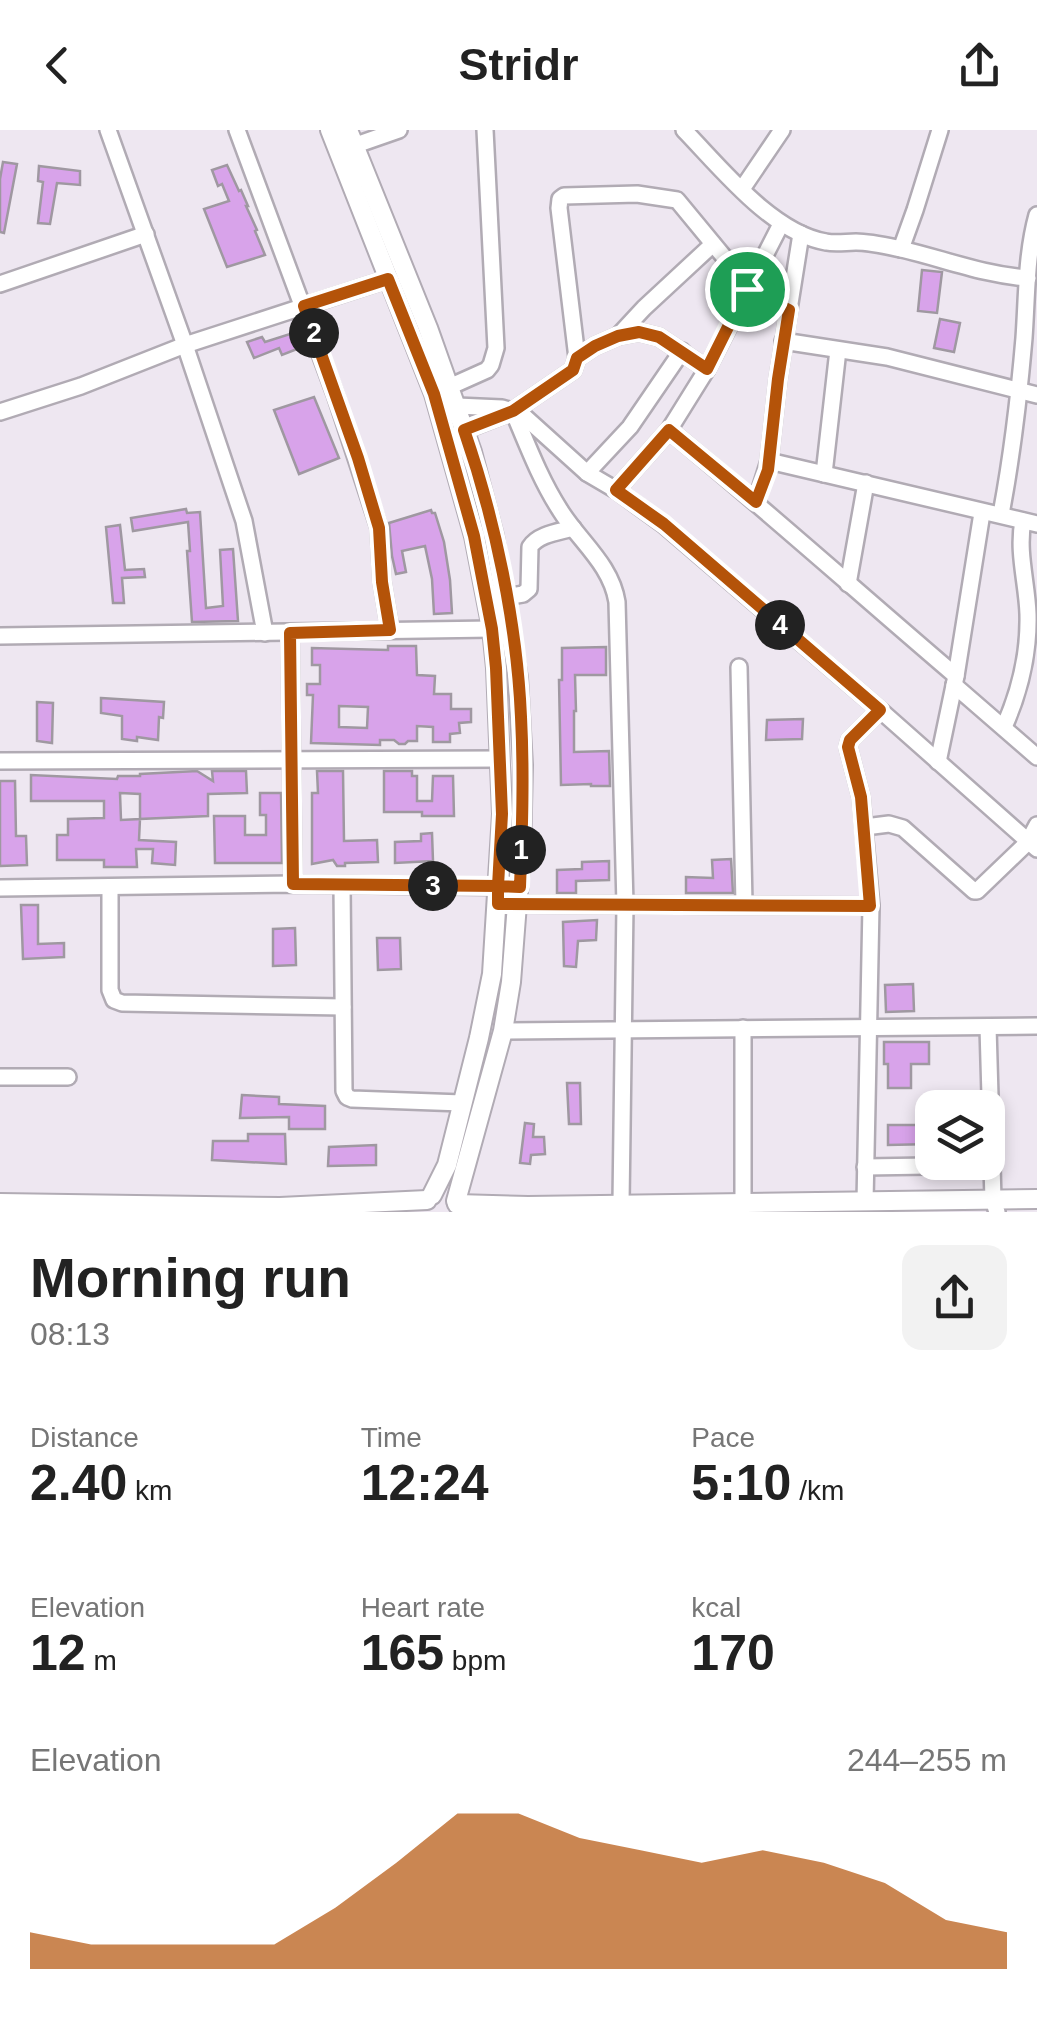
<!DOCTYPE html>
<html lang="en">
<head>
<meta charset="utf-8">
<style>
  body { margin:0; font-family:Arial,sans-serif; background:#f2f2f2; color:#222; height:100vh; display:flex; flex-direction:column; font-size:38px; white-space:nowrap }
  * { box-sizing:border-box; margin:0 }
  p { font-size:32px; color:#767676 }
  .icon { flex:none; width:55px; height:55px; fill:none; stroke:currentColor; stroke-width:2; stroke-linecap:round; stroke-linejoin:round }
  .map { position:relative; height:1082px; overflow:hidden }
  .drawer { display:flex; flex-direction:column; background:#fff; flex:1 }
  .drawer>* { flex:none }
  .fabs { position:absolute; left:915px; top:960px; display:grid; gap:20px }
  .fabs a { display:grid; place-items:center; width:90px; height:90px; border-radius:20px; background:#fff; box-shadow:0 5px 15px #0003; font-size:50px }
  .pin { position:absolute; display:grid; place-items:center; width:85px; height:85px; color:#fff; margin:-42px; border:5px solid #fff; border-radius:50%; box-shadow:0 2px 10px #0007 }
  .km { position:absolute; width:50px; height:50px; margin:-25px; border-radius:50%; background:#222; color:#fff; font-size:28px; line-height:50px; text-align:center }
  .round { display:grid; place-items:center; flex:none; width:105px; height:105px; border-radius:20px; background:#f2f2f2 }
  .head { display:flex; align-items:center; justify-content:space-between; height:170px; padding:0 30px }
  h1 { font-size:55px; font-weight:600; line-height:75px }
  .stats { display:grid; grid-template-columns:repeat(3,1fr); gap:15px; height:170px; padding:10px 30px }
  .stats div { display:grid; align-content:center }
  .stats b { font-size:50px; font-weight:600 }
  .stats small { font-size:28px; font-weight:400 }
  .stats p { font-size:28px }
  .chart { height:280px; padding:20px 30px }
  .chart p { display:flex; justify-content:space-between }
  .chart svg { width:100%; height:180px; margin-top:10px; fill:#b45309; opacity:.7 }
  header { display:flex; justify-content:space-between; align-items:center; height:130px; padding:0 30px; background:#fff; font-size:45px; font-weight:600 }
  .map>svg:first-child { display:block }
</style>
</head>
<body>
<header><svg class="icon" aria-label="back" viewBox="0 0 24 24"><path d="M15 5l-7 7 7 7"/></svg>Stridr<svg class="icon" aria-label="share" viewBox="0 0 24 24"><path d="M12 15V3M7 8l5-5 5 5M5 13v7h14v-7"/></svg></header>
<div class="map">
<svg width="1037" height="1082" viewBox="0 0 1037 1082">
  <rect width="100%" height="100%" fill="#eee7f1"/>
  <g fill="#d8a3ea" stroke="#9f98a1" stroke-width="2.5" fill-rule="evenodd">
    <polygon points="3,32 17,34 4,103 0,102 0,49"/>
    <polygon points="227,35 239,61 241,60 248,76 246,76 257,100 255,101 265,125 227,137 204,79 229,71 222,54 218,56 212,40"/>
    <polygon points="39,36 80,41 80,55 57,53 50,94 38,93 43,52 38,51"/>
    <polygon points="922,140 942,142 937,183 918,181"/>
    <polygon points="940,189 960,193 954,222 934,218"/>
    <polygon points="290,204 297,219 282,225 279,218 254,228 247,212 262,207 265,212"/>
    <polygon points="314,267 339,328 299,344 274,280"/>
    <polygon points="186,379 187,383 200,382 206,478 223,476 220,420 233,419 238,491 192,492 187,421 190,421 188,392 133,401 131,388"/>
    <polygon points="431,380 432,383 435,383 444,412 450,450 452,483 434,484 432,449 425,416 402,421 406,442 396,444 392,426 389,393"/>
    <polygon points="120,395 125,440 144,439 145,447 122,448 124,473 113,473 106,397"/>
    <path d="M388 516H416L417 545 435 546 434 564H451V579H471V592L459 593 460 603 450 604V612H433V597L417 596V611H408L405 614H399L394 610H380V615L311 613 313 565H307V554H320V535H312V518L388 520ZM339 576 368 577 367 598 339 597Z"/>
    <polygon points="606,517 606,545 575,545 576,581 574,581 574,622 609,621 610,656 591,656 591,654 561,655 559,550 562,550 562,518"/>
    <polygon points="101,568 164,572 163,588 159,587 158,610 137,607 137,611 122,609 122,586 101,583"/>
    <polygon points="37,572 53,573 52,613 37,611"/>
    <polygon points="803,589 802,609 766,610 767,590"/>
    <path d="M197 641 213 651 212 641H246L247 663 208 664V686L140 689 139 710 176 712 175 735 152 733 153 719H136L137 737H104V730H57V705H68V689L104 688V671H31V645L117 649 118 646H140V644ZM120 663 140 664V689L121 690Z"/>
    <polygon points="317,641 343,641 344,711 377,710 378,732 345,733 345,736 337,736 333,730 312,734 312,663 318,663"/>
    <polygon points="384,641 412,641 412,646 417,646 417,671 432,671 433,646 453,646 454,686 422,686 422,682 384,682"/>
    <polygon points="0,651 15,651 16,706 26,706 27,735 0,736"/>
    <polygon points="260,663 281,663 282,733 215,733 214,686 245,686 245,705 266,705 266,685 260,685"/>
    <polygon points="432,703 433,731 395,733 395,712 421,711 421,704"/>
    <polygon points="731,729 733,763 686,763 686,747 713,748 712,730"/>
    <polygon points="609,731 609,750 576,751 576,763 557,763 557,740 582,739 582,732"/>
    <polygon points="21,775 38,775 38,814 64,813 64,827 23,829"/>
    <polygon points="597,790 596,810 578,811 576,837 564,836 563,792"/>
    <polygon points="295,798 296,835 273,836 273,799"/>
    <polygon points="377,808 400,808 401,839 378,840"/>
    <polygon points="913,854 914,881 886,882 885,855"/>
    <polygon points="884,912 929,912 929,934 911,934 911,958 888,958 888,934 884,934"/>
    <polygon points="567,953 580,953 581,994 569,994"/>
    <polygon points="242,965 279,967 279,974 325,976 325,999 289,999 289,987 240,988"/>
    <polygon points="525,993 534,994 533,1007 544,1007 545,1024 531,1025 530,1034 520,1033"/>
    <polygon points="888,995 932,995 932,1014 888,1015"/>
    <polygon points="248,1004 285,1004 286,1034 212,1030 213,1011 248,1011"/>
    <polygon points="376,1015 376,1035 328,1036 329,1017"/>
  </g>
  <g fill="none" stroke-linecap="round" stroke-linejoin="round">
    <g stroke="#b1abb4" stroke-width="20">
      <g id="minor">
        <polyline points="108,0 185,215 244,391 265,503"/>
        <polyline points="237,0 335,264 379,398 382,452 390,500"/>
        <path d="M684 0C720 37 772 103 826 112 836 114 846 112 856 112 870 112 887 116 901 119 944 129 984 145 1028 148"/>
        <polyline points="353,16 399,0"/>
        <polyline points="742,59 782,0"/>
        <polyline points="901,119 915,80 940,0"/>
        <polyline points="0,154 146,104"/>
        <polyline points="747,159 789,180"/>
        <polyline points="618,206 644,178 713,114"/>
        <polyline points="783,211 887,227 1037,265"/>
        <polyline points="577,228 559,78 560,69 564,66 637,64 677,70 748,156"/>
        <polyline points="449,257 487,240 491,235 496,218 485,0"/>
        <polyline points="457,276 502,278 512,281"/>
        <polyline points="516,279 587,343 616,360 664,395 880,580 1037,719"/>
        <path d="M513 281C527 314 540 349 560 380 579 411 611 434 617 472L625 775 621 1073"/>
        <polyline points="0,282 81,256 185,215 388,149"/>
        <polyline points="465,300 513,281 573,240 577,228 595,216 618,206 639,202 659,207 707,239"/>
        <path d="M669 300C766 380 860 464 956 546"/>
        <polyline points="769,331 1037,394"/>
        <polyline points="587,343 630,297 682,221"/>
        <polyline points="824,344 838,220"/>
        <polyline points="616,360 669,300 707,239 781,94"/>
        <polyline points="756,372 769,331 778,249 801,104"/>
        <path d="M1001 384C1012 326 1019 267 1024 208 1027 166 1026 125 1037 85"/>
        <polyline points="848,454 866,353"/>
        <path d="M506 467 523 464 529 459 530 417C538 404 559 402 573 398"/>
        <polyline points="290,503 293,754"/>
        <polyline points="0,506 492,499"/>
        <polyline points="739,537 744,774"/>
        <polyline points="954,555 1037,627"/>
        <path d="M1004 597C1020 561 1029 523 1028 484 1027 453 1017 422 1023 391"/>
        <polyline points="0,631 499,629"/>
        <polyline points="938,632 956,546 982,383"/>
        <polyline points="865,697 889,694 903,698 974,761 977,761 1028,712 1037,695"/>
        <polyline points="342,755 344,961 347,967 352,969 462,973"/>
        <polyline points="0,758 293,754 520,757"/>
        <polyline points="110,758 110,860 114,870 122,873 343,877"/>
        <polyline points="498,774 871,776"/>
        <polyline points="988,897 993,1070 997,1082"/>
        <polyline points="503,901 1037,896"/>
        <polyline points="0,947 68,947"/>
        <polyline points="865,1037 992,1035"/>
        <polyline points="865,1072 871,776 861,667 848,617 850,610 880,580"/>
        <polyline points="743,1073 743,898"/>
      </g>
    </g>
    <g stroke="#b1abb4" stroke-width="22">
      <g id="major">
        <polyline points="330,0 434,264 474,406 492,499 496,538 502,684 492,844 479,908 447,1035 432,1065"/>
        <polyline points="348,0 428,198 472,322 494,406 518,548 523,635 521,722 511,852 503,901 456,1071"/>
        <polyline points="0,1073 280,1077 427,1070"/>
        <polyline points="457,1074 528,1076 1037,1069"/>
      </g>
    </g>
    <use href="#minor" stroke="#fff" stroke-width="15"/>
    <use href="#major" stroke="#fff" stroke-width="18"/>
  </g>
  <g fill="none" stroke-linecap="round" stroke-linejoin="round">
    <g stroke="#fff" stroke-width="20">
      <path id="route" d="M747 159 707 239 659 207 639 202 618 206 595 216 577 228 573 240 513 281 464 300C495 389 517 494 521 587 524 644 522 701 520 757L498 756 502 684 496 538 492 499 474 406 434 264 388 149 304 176 358 328 379 398 382 452 390 500 290 503 293 754 498 756V774L870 776 861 667 848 617 850 610 880 580 664 394 616 360 669 300 756 372 768 340 778 249 789 180 747 159"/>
    </g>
    <use href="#route" stroke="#b45309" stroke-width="12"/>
  </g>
</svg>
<div class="fabs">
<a><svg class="icon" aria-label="layers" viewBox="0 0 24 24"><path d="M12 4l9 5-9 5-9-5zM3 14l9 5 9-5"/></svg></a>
</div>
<div class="pin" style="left:747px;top:159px;background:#1e9e55"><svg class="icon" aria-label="arrive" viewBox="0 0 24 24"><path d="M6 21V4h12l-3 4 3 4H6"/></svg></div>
<b class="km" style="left:521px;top:720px">1</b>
<b class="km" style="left:314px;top:203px">2</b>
<b class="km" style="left:433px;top:756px">3</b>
<b class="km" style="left:780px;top:495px">4</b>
</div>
<section class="drawer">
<div class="head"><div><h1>Morning run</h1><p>08:13</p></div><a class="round"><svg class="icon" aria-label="share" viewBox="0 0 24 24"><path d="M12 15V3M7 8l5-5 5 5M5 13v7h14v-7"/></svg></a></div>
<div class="stats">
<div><p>Distance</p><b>2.40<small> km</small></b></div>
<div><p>Time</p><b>12:24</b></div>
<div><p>Pace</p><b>5:10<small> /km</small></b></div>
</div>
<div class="stats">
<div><p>Elevation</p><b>12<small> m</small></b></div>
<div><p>Heart rate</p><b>165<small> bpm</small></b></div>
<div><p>kcal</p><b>170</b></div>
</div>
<div class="chart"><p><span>Elevation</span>244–255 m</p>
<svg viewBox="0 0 160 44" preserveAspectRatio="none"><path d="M0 44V35L10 38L20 38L30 38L40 38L50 29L60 18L70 6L80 6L90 12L100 15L110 18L120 15L130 18L140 23L150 32L160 35V44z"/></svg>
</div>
</section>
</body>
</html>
